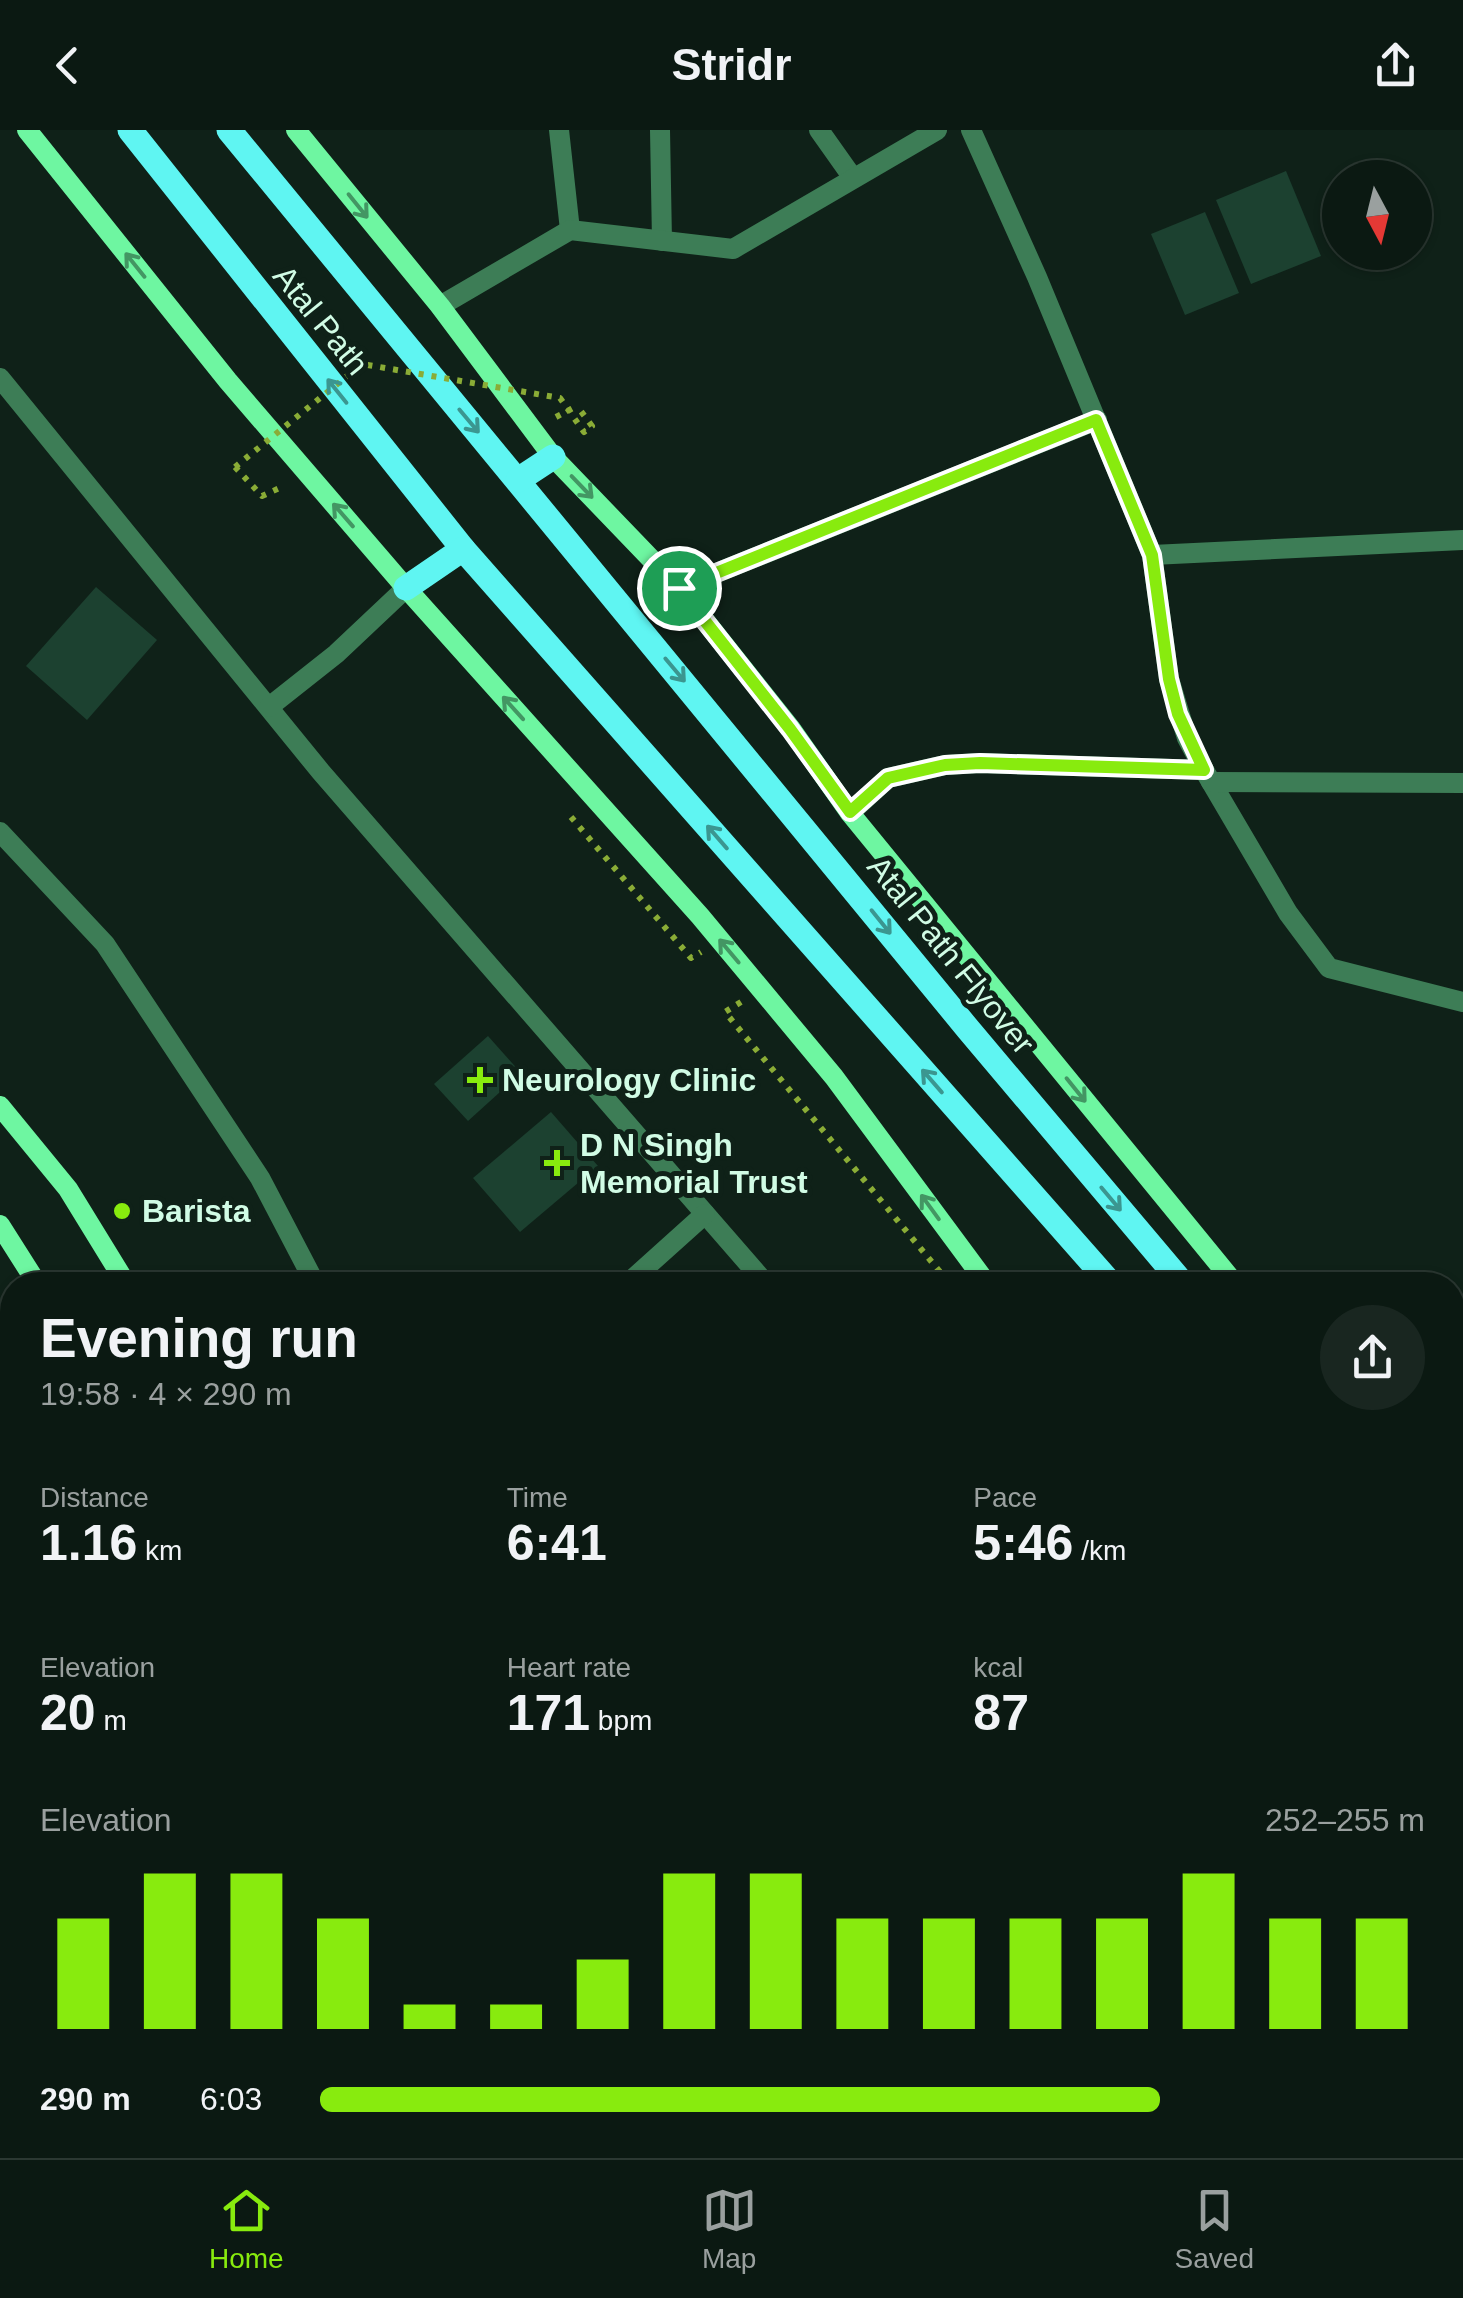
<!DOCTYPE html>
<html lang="en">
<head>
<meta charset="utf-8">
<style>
  body { margin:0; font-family:Arial,sans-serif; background:#192620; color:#f1f3f6; height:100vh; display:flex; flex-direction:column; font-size:38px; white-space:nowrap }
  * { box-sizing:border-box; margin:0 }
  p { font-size:32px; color:#9aa09f }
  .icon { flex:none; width:55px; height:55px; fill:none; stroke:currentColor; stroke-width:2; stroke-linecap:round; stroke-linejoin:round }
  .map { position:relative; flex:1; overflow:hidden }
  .side { position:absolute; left:0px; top:1142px; width:1465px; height:888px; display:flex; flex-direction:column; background:#0b1912; border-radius:40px 40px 0 0; box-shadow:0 2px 8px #0004,0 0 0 2px #2b3832 }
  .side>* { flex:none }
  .needle { width:65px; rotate:173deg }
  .controls { position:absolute; left:1322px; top:30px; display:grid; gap:20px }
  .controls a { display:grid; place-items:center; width:110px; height:110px; border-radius:50%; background:#0b1912; box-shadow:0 2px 8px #0004,0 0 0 2px #2b3832; font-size:50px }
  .pin { position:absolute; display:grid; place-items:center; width:85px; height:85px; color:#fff; margin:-42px; border:5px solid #fff; border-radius:50%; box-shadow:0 2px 10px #0007 }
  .round { display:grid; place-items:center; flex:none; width:105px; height:105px; border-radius:52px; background:#192620 }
  .head { display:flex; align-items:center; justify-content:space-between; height:170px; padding:0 40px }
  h1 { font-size:55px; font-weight:600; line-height:75px }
  .figures { display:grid; grid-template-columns:repeat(3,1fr); gap:15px; height:170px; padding:10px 40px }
  .figures div { display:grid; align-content:center }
  .figures b { font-size:50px; font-weight:600 }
  .figures small { font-size:28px; font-weight:400 }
  .figures p { font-size:28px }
  .chart { height:280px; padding:20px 40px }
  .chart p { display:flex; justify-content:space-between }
  .chart svg { width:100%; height:180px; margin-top:10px; stroke:#88eb0e; stroke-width:6 }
  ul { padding:0 40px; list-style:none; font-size:32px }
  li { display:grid; grid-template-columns:160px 120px 1fr; align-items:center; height:75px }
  li i { height:25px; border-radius:12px; background:#88eb0e }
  header { display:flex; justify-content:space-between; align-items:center; height:130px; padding:0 40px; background:#0b1912; font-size:45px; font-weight:600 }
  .tabs { display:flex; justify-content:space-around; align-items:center; height:140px; border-top:2px solid #2b3832; background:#0b1912; font-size:28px; color:#9aa09f }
  .tabs a { display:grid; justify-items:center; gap:5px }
  .tabs .on { color:#88eb0e }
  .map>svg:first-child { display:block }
</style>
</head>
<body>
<header><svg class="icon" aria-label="back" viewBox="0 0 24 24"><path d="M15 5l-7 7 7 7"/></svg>Stridr<svg class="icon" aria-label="share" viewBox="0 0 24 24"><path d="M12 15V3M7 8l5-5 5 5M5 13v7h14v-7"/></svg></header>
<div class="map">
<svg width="1463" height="2028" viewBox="0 0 1463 2028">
  <rect width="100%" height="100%" fill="#0f2118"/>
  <g fill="#232b12">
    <polygon points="0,1171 12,1191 12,2018 183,2018 179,2028 0,2028"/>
    <polygon points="960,2018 1160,2018 1169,2028 949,2028"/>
  </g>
  <g fill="#1c4130">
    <polygon points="1286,41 1321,126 1251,154 1216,70"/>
    <polygon points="1205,82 1239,163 1185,185 1151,104"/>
    <polygon points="96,457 157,510 87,590 26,536"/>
    <polygon points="488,906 521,943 468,991 434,954"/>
    <polygon points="551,982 598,1036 520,1102 473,1048"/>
  </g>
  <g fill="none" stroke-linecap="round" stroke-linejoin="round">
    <g stroke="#8aac36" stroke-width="6" stroke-dasharray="5 8" stroke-linecap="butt">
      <polyline points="556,287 577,276"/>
      <polyline points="235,337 262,366 284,356"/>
      <polyline points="571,687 691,828 701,822"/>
      <polyline points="741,872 725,882 950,1154"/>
      <polyline points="0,1193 12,1212"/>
      <polyline points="0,1435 12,1434"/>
      <polyline points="0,1581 12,1568"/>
      <polyline points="0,1680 12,1682"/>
      <polyline points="1452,1761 1463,1774"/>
      <polyline points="0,1771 12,1775"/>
      <polyline points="179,2028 183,2018"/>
    </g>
    <g stroke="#3d7d56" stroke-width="20">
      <polyline points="559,0 570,100"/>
      <polyline points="660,0 662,111"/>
      <polyline points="819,0 853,48"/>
      <polyline points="971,0 1037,147 1152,425 1169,549 1187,608 1204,640 1288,783 1329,838 1463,872"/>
      <polyline points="440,176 570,100 733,119 937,0"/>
      <polyline points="0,248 321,642 767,1155"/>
      <polyline points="1152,425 1463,410"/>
      <polyline points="679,458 1097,290"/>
      <polyline points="269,577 336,524 406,458"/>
      <polyline points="1211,652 1463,653"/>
      <polyline points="850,683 888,648 945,635 980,633 1204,640"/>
      <polyline points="0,702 105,814 260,1048 316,1155"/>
      <polyline points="626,1155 705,1084"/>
      <polyline points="1183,2018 1192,2028"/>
      <polyline points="1447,2018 1455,2028"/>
      <polyline points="486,2028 499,2018"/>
      <polyline points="894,2028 906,2018"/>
      <polyline points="1416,2028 1428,2018"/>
    </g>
    <g stroke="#6ef6a1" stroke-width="20">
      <polyline points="27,0 228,251 406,458 700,786 834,947 988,1155"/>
      <polyline points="296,0 440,176 553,327 679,458 791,599 850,683 1236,1155"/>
      <polyline points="0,976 68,1059 127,1155"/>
      <polyline points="0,1095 38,1155"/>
      <polyline points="1452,1419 1463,1432"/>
      <polyline points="1452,1723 1463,1735"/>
      <polyline points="227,2028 231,2018"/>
      <polyline points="261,2028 267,2018"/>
    </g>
    <g stroke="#5ff5f2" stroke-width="25">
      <polyline points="130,0 463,419 1112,1155"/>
      <polyline points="229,0 968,899 1184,1155"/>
      <polyline points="518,350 553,327"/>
      <polyline points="406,458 463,419"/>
      <polyline points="1452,1474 1463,1486"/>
      <polyline points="1452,1573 1463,1586"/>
    </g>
    <polyline stroke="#8aac36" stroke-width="6" stroke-dasharray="5 8" stroke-linecap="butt" points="235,337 362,234 560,268 584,302 592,296 577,276"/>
  </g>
  <defs><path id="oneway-shaft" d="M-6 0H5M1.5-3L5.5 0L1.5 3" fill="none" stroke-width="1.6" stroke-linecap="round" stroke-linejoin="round" transform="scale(2.5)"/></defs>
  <g stroke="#439663">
    <use href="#oneway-shaft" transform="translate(358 76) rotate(51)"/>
    <use href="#oneway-shaft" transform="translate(135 135) rotate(-129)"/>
    <use href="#oneway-shaft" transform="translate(582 357) rotate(46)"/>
    <use href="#oneway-shaft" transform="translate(343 385) rotate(-131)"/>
    <use href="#oneway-shaft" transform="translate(513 578) rotate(-132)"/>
    <use href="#oneway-shaft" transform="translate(729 821) rotate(-130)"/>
    <use href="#oneway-shaft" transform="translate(1076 960) rotate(51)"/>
    <use href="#oneway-shaft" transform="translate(930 1077) rotate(-126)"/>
  </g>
  <g stroke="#3b9690">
    <use href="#oneway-shaft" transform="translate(337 261) rotate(-129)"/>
    <use href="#oneway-shaft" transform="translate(469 291) rotate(50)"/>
    <use href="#oneway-shaft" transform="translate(675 540) rotate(50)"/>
    <use href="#oneway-shaft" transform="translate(717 707) rotate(-131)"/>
    <use href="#oneway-shaft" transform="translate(881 792) rotate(51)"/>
    <use href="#oneway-shaft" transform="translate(932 951) rotate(-131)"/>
    <use href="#oneway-shaft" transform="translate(1111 1069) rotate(50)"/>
  </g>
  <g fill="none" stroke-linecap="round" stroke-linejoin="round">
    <g stroke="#fff" stroke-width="20">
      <polygon id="route" points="1096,290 1152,425 1169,549 1178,584 1204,640 980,633 945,635 888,648 850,682 790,599 679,458"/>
    </g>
    <use href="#route" stroke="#88eb0e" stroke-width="12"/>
  </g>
  <g fill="#88eb0e" stroke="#0f2118" stroke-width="4">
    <path d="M475 935h10v10h10v10h-10v10h-10v-10h-10v-10h10z"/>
    <path d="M552 1018h10v10h10v10h-10v10h-10v-10h-10v-10h10z"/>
    <circle cx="122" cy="1081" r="10"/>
  </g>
  <g text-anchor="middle" stroke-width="10" stroke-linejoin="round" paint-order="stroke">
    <g font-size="32" fill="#d1fce5" stroke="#0f2118">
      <text transform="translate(321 190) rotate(51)" y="11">Atal Path</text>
      <text transform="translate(951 825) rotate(51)" y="11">Atal Path Flyover</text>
    </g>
    <g font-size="32" font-weight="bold" fill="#d1fce5" stroke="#0f2118" text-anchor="start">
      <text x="502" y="961">Neurology Clinic</text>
      <text x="580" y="1026">D N Singh<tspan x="580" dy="37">Memorial Trust</tspan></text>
      <text x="142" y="1092">Barista</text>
    </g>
  </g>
</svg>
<div class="controls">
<a><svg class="needle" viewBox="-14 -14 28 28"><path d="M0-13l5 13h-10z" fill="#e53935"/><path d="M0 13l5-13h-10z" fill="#9aa09f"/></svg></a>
</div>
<div class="pin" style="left:679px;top:458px;background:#1e9e55"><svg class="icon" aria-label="arrive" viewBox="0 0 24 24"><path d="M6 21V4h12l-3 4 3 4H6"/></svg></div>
<section class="side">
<div class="head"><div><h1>Evening run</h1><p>19:58 · 4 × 290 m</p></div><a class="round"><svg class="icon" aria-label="share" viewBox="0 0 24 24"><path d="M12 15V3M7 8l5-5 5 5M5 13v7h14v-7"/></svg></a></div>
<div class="figures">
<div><p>Distance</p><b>1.16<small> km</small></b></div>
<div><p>Time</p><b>6:41</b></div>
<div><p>Pace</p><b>5:46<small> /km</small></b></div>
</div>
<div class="figures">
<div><p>Elevation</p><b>20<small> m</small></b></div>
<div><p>Heart rate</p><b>171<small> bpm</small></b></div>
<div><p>kcal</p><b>87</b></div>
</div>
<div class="chart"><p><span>Elevation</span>252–255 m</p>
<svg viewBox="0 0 160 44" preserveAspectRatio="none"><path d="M5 44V17M15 44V6M25 44V6M35 44V17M45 44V38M55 44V38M65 44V27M75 44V6M85 44V6M95 44V17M105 44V17M115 44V17M125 44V17M135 44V6M145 44V17M155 44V17"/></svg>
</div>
<ul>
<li><b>290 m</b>6:03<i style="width:76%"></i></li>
</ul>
</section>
</div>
<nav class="tabs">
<a class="on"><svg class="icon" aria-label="home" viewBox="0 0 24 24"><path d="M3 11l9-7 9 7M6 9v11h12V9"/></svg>Home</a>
<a><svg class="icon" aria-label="map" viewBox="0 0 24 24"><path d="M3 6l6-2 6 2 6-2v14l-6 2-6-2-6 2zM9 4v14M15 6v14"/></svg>Map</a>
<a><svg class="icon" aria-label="saved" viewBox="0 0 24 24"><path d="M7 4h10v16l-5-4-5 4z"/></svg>Saved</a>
</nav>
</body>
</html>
